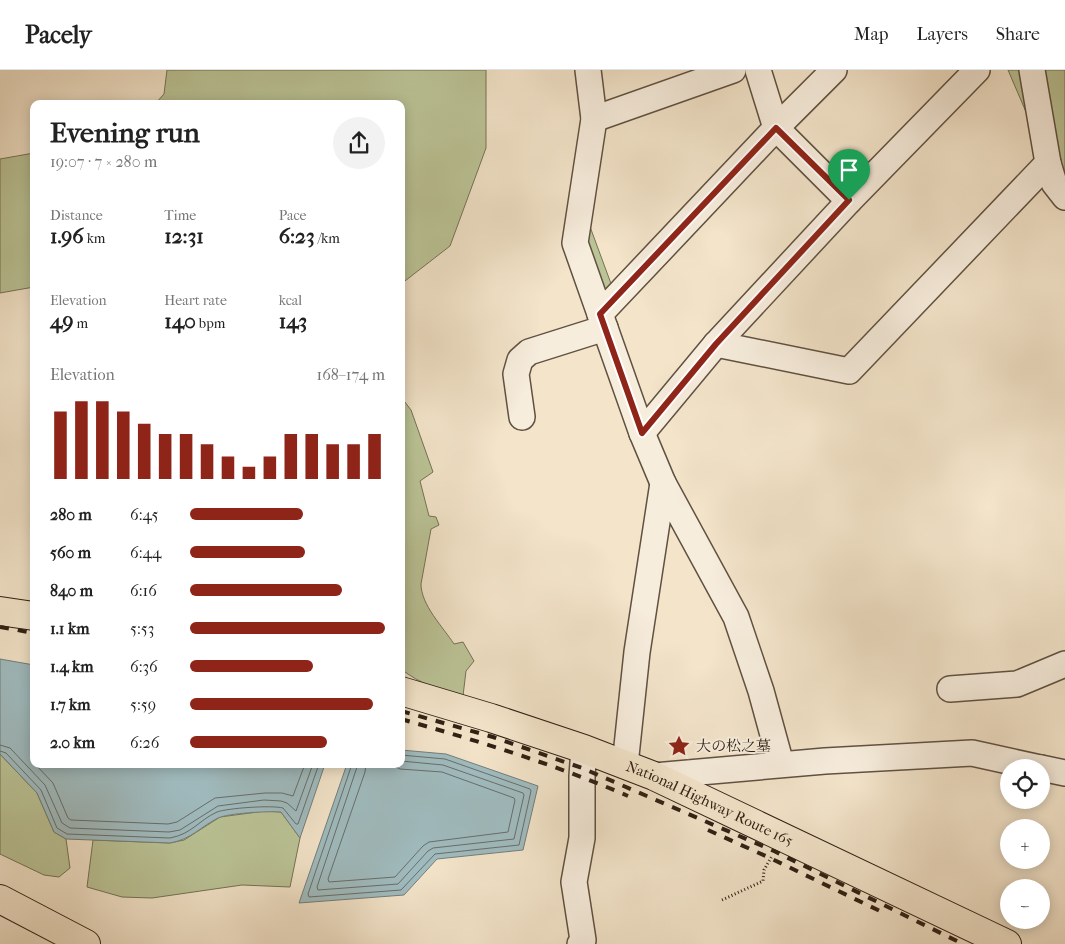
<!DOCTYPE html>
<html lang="en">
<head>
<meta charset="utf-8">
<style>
  body { margin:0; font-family:"IM FELL French Canon","Noto Serif JP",serif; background:#f2f2f2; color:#222; height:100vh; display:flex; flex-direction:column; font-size:19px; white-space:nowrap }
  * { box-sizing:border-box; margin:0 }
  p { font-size:16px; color:#767676 }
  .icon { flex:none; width:28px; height:28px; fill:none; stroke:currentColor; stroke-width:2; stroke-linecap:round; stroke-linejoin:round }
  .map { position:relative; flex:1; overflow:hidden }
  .details { position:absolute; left:30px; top:30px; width:375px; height:668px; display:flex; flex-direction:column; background:#fff; border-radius:10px; box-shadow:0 2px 12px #0003 }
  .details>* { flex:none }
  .tools { position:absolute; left:1000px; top:689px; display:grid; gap:10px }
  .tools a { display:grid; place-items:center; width:50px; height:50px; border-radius:50%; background:#fff; box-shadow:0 2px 12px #0003; font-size:25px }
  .pin { position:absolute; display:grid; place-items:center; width:42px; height:42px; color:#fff; margin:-51px -21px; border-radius:50% 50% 50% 0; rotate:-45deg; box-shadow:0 0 5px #0007 }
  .pin .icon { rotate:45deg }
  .round { display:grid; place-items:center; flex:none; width:52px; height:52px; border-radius:26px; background:#f2f2f2 }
  .headline { display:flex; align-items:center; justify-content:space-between; height:85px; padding:0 20px }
  h1 { font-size:28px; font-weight:800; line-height:38px }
  .figures { display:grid; grid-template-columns:repeat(3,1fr); gap:8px; height:85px; padding:5px 20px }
  .figures div { display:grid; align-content:center }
  .figures b { font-size:21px; font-weight:800 }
  .figures small { font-size:14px; font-weight:400 }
  .figures p { font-size:14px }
  .chart { height:140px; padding:10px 20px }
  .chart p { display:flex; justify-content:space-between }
  .chart svg { width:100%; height:90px; margin-top:5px; stroke:#8f2418; stroke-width:6 }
  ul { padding:0 20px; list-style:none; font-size:16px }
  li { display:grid; grid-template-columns:80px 60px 1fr; align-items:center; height:38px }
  li i { height:12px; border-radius:6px; background:#8f2418 }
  header { display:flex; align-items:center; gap:30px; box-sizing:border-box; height:70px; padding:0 25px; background:#fff; border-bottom:1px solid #e0e0e0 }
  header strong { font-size:24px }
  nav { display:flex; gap:28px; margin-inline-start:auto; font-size:18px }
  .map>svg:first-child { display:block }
</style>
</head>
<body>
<header>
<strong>Pacely</strong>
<nav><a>Map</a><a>Layers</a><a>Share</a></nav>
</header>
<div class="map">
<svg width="1065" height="874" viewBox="0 0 1065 874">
  <rect width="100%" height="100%" fill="#f3e4ca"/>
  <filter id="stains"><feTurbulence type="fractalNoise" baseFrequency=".004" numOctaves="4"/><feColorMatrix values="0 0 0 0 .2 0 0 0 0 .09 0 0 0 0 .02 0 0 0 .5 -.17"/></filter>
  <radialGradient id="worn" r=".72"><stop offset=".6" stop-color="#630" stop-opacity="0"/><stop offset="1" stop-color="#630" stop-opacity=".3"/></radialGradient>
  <g fill="#bbc497" stroke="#757255">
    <polygon points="167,0 486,0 486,78 450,176 401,214 401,34 155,34 164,24"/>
    <polygon points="1008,0 1065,0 1065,117 1057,114"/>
    <polygon points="34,83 34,217 0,223 0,89"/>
    <polygon points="589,154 613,219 600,226 583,156"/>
    <path d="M401 327 411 340 433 402 420 411 429 446 436 447 439 455 431 459 421 514C421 535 443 557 454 574L463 572 474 591 466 601 463 626C440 620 420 614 401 599Z"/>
    <polygon points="0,684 37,723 54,762 66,769 70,798 59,807 44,805 0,784"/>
    <polygon points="265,741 281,742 300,768 290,817 242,815 152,828 122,827 87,817 93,770 170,773 184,770 220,747"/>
  </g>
  <g fill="#a0bcc0" stroke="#737e7b">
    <path d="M0 589 34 595V694H325L300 768 281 742C268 741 229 743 218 748 200 757 192 769 170 773L66 769 54 762 37 723 0 684Z"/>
    <polygon points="401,680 446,684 538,716 523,780 437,789 404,825 299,833 347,694 401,694"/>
  </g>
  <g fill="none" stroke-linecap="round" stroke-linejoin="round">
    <g stroke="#686e6a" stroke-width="1">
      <polyline points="0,675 10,678 45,715 62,753 70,758 169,762 180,760 218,736 264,730 281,731 287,733 296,741 313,694"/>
      <path d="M0 681 6 683 41 720 57 758 67 764 170 768C192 764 199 750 217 742 228 738 272 735 283 738L296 754H298L319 694"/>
      <polyline points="35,694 53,713 68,748 71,750 168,754 177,752 215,728 265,723 282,723 293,726 305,694"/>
      <polyline points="352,694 308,824 309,827 401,820 435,784 519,775 531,721 530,719 445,689 401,685"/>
      <polyline points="358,694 317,817 318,820 398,814 428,781 433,778 514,769 524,725 523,723 443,695 401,691"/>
      <polyline points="366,694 365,702 328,809 329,812 395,807 423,776 429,772 508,762 515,730 514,728 442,702 400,699 389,694"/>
    </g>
    <g stroke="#605141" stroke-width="28">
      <g id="minor">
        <polyline points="588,0 594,49 575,173 642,363 663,413"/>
        <polyline points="758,0 776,58 849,131"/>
        <polyline points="594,49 733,0"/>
        <polyline points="1048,93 1054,113 1065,127"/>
        <polyline points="600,244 776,58 834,0"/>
        <polyline points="716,274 849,301 1048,93 1032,0"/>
        <polyline points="522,347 516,304 520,290 529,282 605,258"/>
        <polyline points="642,363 716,274 849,131 977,0"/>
        <polyline points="950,619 1017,614 1065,594"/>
        <polyline points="625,695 637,582 663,413 736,547 761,621 781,694"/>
        <polyline points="1041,698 1065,703"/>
        <polyline points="654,706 825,691 972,683 1040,698"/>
        <polyline points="580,874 583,870 574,812 582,768 582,706 584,679"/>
      </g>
    </g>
    <g stroke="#2f2013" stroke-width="30">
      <g id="highway">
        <polyline points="0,541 34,546"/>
        <path id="s1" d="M401 621 491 648 584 679 654 706 1007 874"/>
        <polyline points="0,829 86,874"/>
      </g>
    </g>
    <polyline stroke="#2f2013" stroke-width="3" stroke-dasharray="1 2.5" stroke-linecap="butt" points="722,830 763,811 764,800 772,786"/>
    <use href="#minor" stroke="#f7eddd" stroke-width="25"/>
    <use href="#highway" stroke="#f3e4ca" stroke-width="28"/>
    <g stroke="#2f2013" stroke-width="4" stroke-dasharray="9 9" stroke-linecap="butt">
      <polyline points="0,557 34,563"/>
      <polyline points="401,641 493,667 582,698 774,781 963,874"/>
      <path d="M401 649C478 671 554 694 628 726"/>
      <polyline points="708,760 770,788 884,843"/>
    </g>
  </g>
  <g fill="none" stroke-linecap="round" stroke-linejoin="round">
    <g stroke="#fff" stroke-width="10">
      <polygon id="route" points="776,58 849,130 716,274 642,363 600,244"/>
    </g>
    <use href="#route" stroke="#8f2418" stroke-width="6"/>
  </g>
  <defs>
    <g id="sight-bare" transform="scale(1.725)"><path d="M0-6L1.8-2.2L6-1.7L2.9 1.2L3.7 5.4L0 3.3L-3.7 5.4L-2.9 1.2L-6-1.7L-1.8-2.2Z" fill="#8f2418" stroke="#f7eddd" stroke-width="2.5" paint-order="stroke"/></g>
  </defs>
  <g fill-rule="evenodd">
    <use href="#sight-bare" x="679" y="676"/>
  </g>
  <g text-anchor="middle" stroke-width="4" stroke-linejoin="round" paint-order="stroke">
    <g font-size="15" fill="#2f2013" stroke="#f7eddd" text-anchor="start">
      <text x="696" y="681">大の松之墓</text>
    </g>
    <g font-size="15" fill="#2f2013" stroke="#f7eddd">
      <text dy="5" stroke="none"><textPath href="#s1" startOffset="329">National Highway Route 165</textPath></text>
    </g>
  </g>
  <rect width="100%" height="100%" filter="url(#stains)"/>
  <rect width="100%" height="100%" fill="url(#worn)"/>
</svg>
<div class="tools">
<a><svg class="icon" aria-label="locate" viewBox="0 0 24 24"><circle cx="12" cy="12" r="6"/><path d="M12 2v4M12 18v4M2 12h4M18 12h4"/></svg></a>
<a>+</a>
<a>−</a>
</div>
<div class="pin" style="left:849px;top:130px;background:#1e9e55"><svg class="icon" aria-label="arrive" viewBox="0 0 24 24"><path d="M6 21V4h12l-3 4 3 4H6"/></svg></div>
<section class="details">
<div class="headline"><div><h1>Evening run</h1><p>19:07 · 7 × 280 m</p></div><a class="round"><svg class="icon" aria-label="share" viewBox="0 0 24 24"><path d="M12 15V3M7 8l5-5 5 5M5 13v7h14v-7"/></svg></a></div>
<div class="figures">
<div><p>Distance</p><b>1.96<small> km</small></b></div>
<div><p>Time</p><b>12:31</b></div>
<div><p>Pace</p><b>6:23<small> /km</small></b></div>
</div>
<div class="figures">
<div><p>Elevation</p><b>49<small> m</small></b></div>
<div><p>Heart rate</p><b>140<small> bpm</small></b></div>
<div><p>kcal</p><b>143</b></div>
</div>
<div class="chart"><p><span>Elevation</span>168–174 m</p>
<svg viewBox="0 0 160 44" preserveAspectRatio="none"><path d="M5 44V11M15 44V6M25 44V6M35 44V11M45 44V17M55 44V22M65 44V22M75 44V27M85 44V33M95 44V38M105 44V33M115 44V22M125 44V22M135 44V27M145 44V27M155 44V22"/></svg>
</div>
<ul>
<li><b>280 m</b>6:45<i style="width:58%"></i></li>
<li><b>560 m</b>6:44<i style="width:59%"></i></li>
<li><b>840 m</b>6:16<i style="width:78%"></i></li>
<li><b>1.1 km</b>5:53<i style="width:100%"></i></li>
<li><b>1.4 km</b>6:36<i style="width:63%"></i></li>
<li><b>1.7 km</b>5:59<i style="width:94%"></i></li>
<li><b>2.0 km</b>6:26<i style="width:70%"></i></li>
</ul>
</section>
</div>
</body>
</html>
